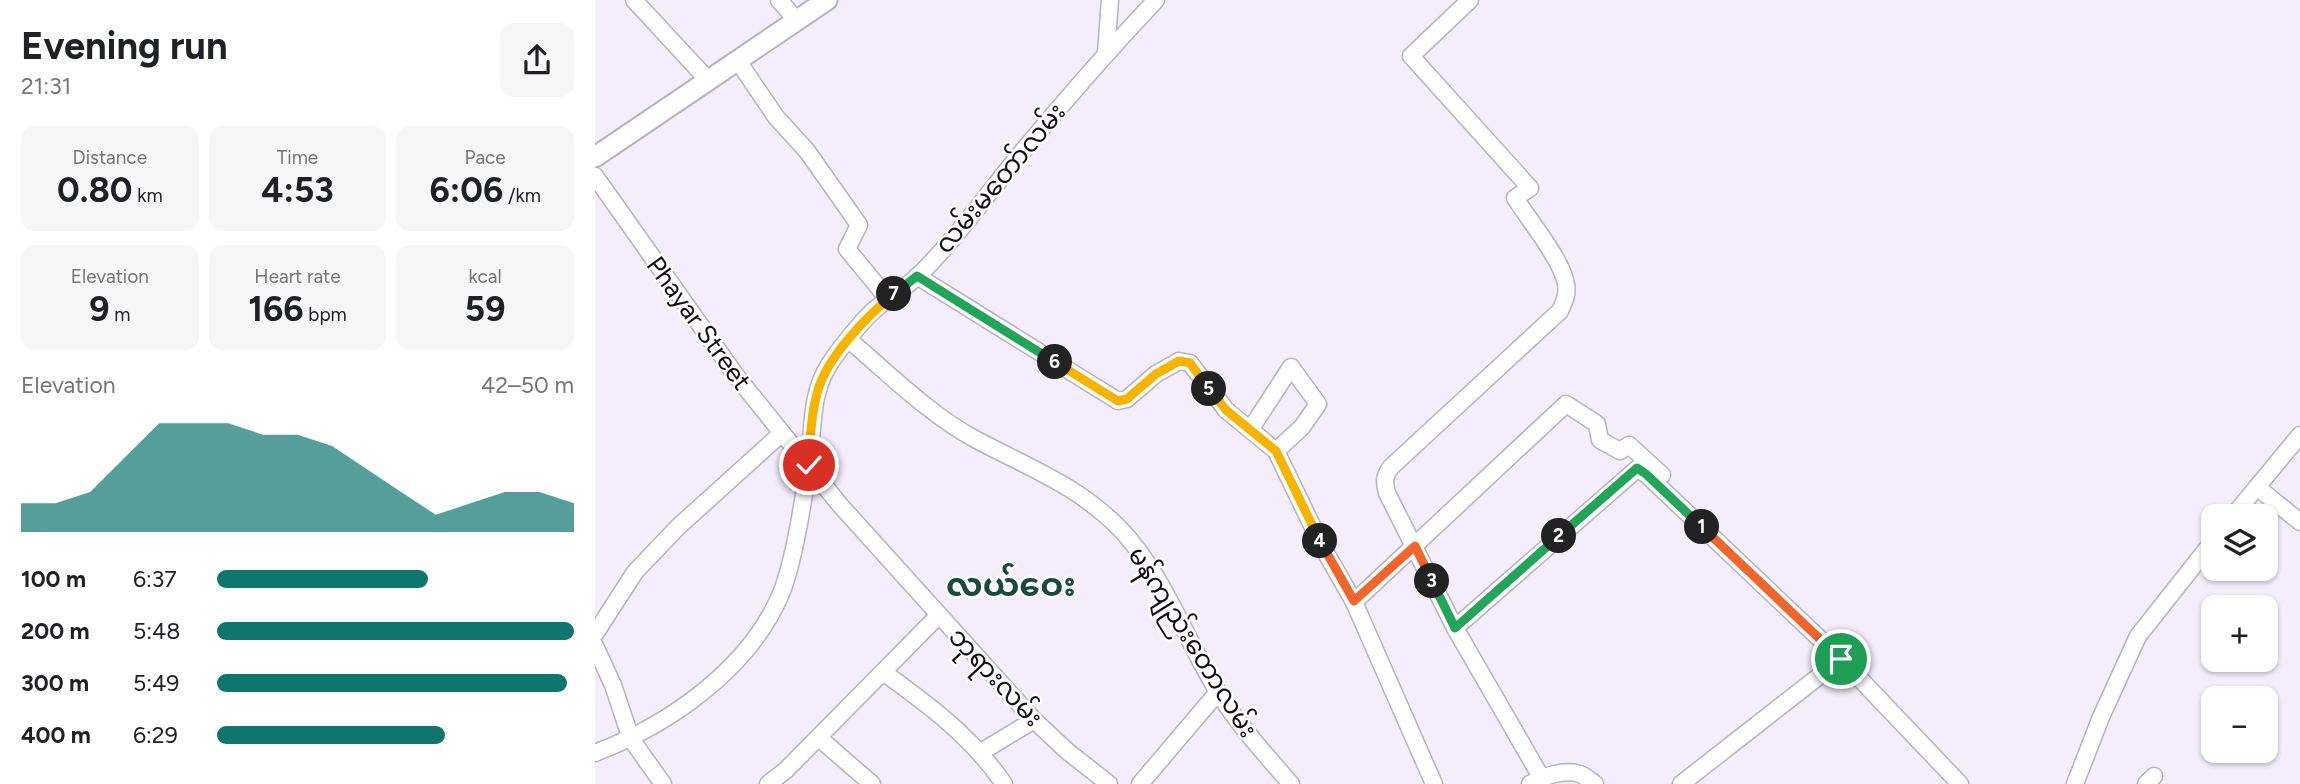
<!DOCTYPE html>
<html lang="en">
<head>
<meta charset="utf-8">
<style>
  body { margin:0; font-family:Figtree,"Noto Sans Myanmar",sans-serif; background:#f6f6f6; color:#202124; height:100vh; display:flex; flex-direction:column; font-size:26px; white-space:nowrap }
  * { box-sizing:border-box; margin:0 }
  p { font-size:23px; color:#757577 }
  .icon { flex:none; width:38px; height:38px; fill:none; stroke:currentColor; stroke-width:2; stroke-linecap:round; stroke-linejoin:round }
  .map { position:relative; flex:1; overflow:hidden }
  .sheet { display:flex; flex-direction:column; background:#fff; width:595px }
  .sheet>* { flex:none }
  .tools { position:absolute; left:1606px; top:504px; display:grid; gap:14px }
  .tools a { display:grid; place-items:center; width:77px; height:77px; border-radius:14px; background:#fff; box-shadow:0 2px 5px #0004; font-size:35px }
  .pin { position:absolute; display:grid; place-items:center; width:60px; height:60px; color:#fff; margin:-30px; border:4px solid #fff; border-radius:50%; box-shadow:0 2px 7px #0007 }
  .km { position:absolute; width:35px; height:35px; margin:-18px; border-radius:50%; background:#222; color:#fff; font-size:19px; line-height:35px; text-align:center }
  .round { display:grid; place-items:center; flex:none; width:74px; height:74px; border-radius:14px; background:#f6f6f6 }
  .headline { display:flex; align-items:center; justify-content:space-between; height:119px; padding:0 21px }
  h1 { font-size:38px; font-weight:700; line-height:52px }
  .metrics { display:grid; grid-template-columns:repeat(3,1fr); gap:10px; height:119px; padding:7px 21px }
  .metrics div { display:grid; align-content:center; border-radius:14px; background:#f6f6f6; text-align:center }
  .metrics b { font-size:35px; font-weight:700 }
  .metrics small { font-size:19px; font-weight:400 }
  .metrics p { font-size:19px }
  .chart { height:196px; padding:14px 21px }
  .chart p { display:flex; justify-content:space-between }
  .chart svg { width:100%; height:126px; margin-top:7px; fill:#0f766e; opacity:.7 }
  ul { padding:0 21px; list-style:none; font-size:23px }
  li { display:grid; grid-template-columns:112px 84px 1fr; align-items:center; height:52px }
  li i { height:18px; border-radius:9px; background:#0f766e }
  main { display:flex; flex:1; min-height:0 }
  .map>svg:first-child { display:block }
</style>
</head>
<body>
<main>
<section class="sheet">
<div class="headline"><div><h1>Evening run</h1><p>21:31</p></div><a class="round"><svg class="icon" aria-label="share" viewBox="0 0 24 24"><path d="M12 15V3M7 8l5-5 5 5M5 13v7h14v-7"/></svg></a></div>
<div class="metrics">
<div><p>Distance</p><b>0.80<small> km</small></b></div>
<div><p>Time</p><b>4:53</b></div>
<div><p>Pace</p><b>6:06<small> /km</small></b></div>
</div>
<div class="metrics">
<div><p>Elevation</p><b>9<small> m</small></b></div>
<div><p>Heart rate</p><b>166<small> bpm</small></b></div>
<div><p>kcal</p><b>59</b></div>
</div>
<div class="chart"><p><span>Elevation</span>42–50 m</p>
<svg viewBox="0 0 160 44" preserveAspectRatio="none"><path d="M0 44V34L10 34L20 30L30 18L40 6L50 6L60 6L70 10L80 10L90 14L100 22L110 30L120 38L130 34L140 30L150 30L160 34V44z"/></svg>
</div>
<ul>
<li><b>100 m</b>6:37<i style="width:59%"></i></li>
<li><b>200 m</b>5:48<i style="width:100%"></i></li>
<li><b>300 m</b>5:49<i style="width:98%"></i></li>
<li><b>400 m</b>6:29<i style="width:64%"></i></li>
</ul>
</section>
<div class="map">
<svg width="1705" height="784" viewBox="0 0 1705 784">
  <rect width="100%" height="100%" fill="#f3edfc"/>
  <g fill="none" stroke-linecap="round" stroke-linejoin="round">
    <g stroke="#b8b2c0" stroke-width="19">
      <g id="minor">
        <polyline points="39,0 113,80"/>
        <polyline points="184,0 202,21"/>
        <path d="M875 0 816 56 935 188 920 198C934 220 967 260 971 284 973 295 969 302 965 311L796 467C789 476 789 482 792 493L860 628 946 777"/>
        <polyline points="511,53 515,0"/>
        <polyline points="143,61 181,117 212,151 264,225 252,249 293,299"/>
        <polyline points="0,176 142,377 179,423 245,505 439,720 472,751 514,784"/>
        <polyline points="322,276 523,401 532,399 561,374 584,361 595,363 631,410 681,451 727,546 759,602 839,784"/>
        <path d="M254 340C293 373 335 415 380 439 434 468 485 486 528 532 570 578 591 640 623 692 644 726 671 755 696 784"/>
        <polyline points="655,430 696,367 723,404 707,427 681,451"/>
        <polyline points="1662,487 1705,522"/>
        <polyline points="1638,516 1705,435"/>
        <polyline points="759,602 971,404 1002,424 1005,440 1025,451 1034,445 1067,475"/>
        <polyline points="860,628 1042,469 1051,474 1246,659 1365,784"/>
        <polyline points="0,634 40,572 83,527 187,433"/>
        <polyline points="0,646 18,685 36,739 68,784"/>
        <path d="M288 672C334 705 377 737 409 784"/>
        <polyline points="224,738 277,784"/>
        <polyline points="386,752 439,720"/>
        <path d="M0 753C73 725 152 671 185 596 199 564 208 503 213 468 219 433 214 396 234 365 241 353 267 321 277 312 291 299 309 289 323 276 358 242 387 201 418 163 464 107 511 53 561 0"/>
        <polyline points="173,784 191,770 344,615"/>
        <polyline points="545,784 623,692"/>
        <path d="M935 784C949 776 969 769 985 774 990 776 996 781 1000 784"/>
        <polyline points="1086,784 1246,659"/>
        <polyline points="1480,784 1506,717 1543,636 1619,540"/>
        <polyline points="1551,784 1559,776"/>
      </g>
    </g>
    <g stroke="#b8b2c0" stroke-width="23">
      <polyline id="major" points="0,157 232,0"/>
    </g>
    <use href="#minor" stroke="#fff" stroke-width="16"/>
    <use href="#major" stroke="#fff" stroke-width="19"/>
  </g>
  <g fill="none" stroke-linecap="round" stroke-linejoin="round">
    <g stroke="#fff" stroke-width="14">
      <polyline id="split-1" points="1107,527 1246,659"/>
    </g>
    <g stroke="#fff" stroke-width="14">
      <polyline id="split-2" points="964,536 1042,468 1051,474 1107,527"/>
    </g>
    <g stroke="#fff" stroke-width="14">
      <polyline id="split-3" points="837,581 860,628 964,536"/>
    </g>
    <g stroke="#fff" stroke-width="14">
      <polyline id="split-4" points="725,541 759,601 820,546 837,581"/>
    </g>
    <g stroke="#fff" stroke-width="14">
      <polyline id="split-5" points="614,389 631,410 681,451 725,541"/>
    </g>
    <g stroke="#fff" stroke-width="14">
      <polyline id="split-6" points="460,362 523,401 532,399 561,374 584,361 595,363 614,389"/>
    </g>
    <g stroke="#fff" stroke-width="14">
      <polyline id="split-7" points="299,294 322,276 460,362"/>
    </g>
    <g stroke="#fff" stroke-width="14">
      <path id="split-8" d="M214 465C215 440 216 414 223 390 233 356 272 316 299 294"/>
    </g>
    <use href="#split-1" stroke="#f0652b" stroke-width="9"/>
    <use href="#split-2" stroke="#22a559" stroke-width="9"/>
    <use href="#split-3" stroke="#22a559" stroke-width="9"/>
    <use href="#split-4" stroke="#f0652b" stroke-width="9"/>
    <use href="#split-5" stroke="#f5b400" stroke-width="9"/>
    <use href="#split-6" stroke="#f5b400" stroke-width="9"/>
    <use href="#split-7" stroke="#22a559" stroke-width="9"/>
    <use href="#split-8" stroke="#f5b400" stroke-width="9"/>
  </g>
  <g text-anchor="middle" stroke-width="5" stroke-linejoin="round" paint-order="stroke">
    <g font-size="26" fill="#120f14" stroke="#fdfdfd">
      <text transform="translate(405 178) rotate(-50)" y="9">လမ်းမတော်လမ်း</text>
      <text transform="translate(104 323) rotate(54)" y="9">Phayar Street</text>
      <text transform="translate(598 642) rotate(58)" y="9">မန်ကျည်းတောလမ်း</text>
      <text transform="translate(401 677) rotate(47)" y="9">ဘုရားလမ်း</text>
    </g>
    <g font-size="33" font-weight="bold" fill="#194b3c" stroke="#fdfdfd">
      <text x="416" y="596">လယ်ဝေး</text>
    </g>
  </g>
</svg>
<div class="tools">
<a><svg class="icon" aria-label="layers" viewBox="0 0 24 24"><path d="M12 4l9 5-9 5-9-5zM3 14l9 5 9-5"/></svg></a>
<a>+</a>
<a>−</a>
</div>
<div class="pin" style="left:1246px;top:659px;background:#1e9e55"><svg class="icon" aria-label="arrive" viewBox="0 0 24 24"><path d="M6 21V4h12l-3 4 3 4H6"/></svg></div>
<div class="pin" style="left:214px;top:465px;background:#d93025"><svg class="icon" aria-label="check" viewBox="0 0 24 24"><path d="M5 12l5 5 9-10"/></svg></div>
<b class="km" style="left:1107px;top:527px">1</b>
<b class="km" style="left:964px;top:536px">2</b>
<b class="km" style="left:837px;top:581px">3</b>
<b class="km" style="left:725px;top:541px">4</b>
<b class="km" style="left:614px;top:389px">5</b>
<b class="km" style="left:460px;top:362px">6</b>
<b class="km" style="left:299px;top:294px">7</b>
</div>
</main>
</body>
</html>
